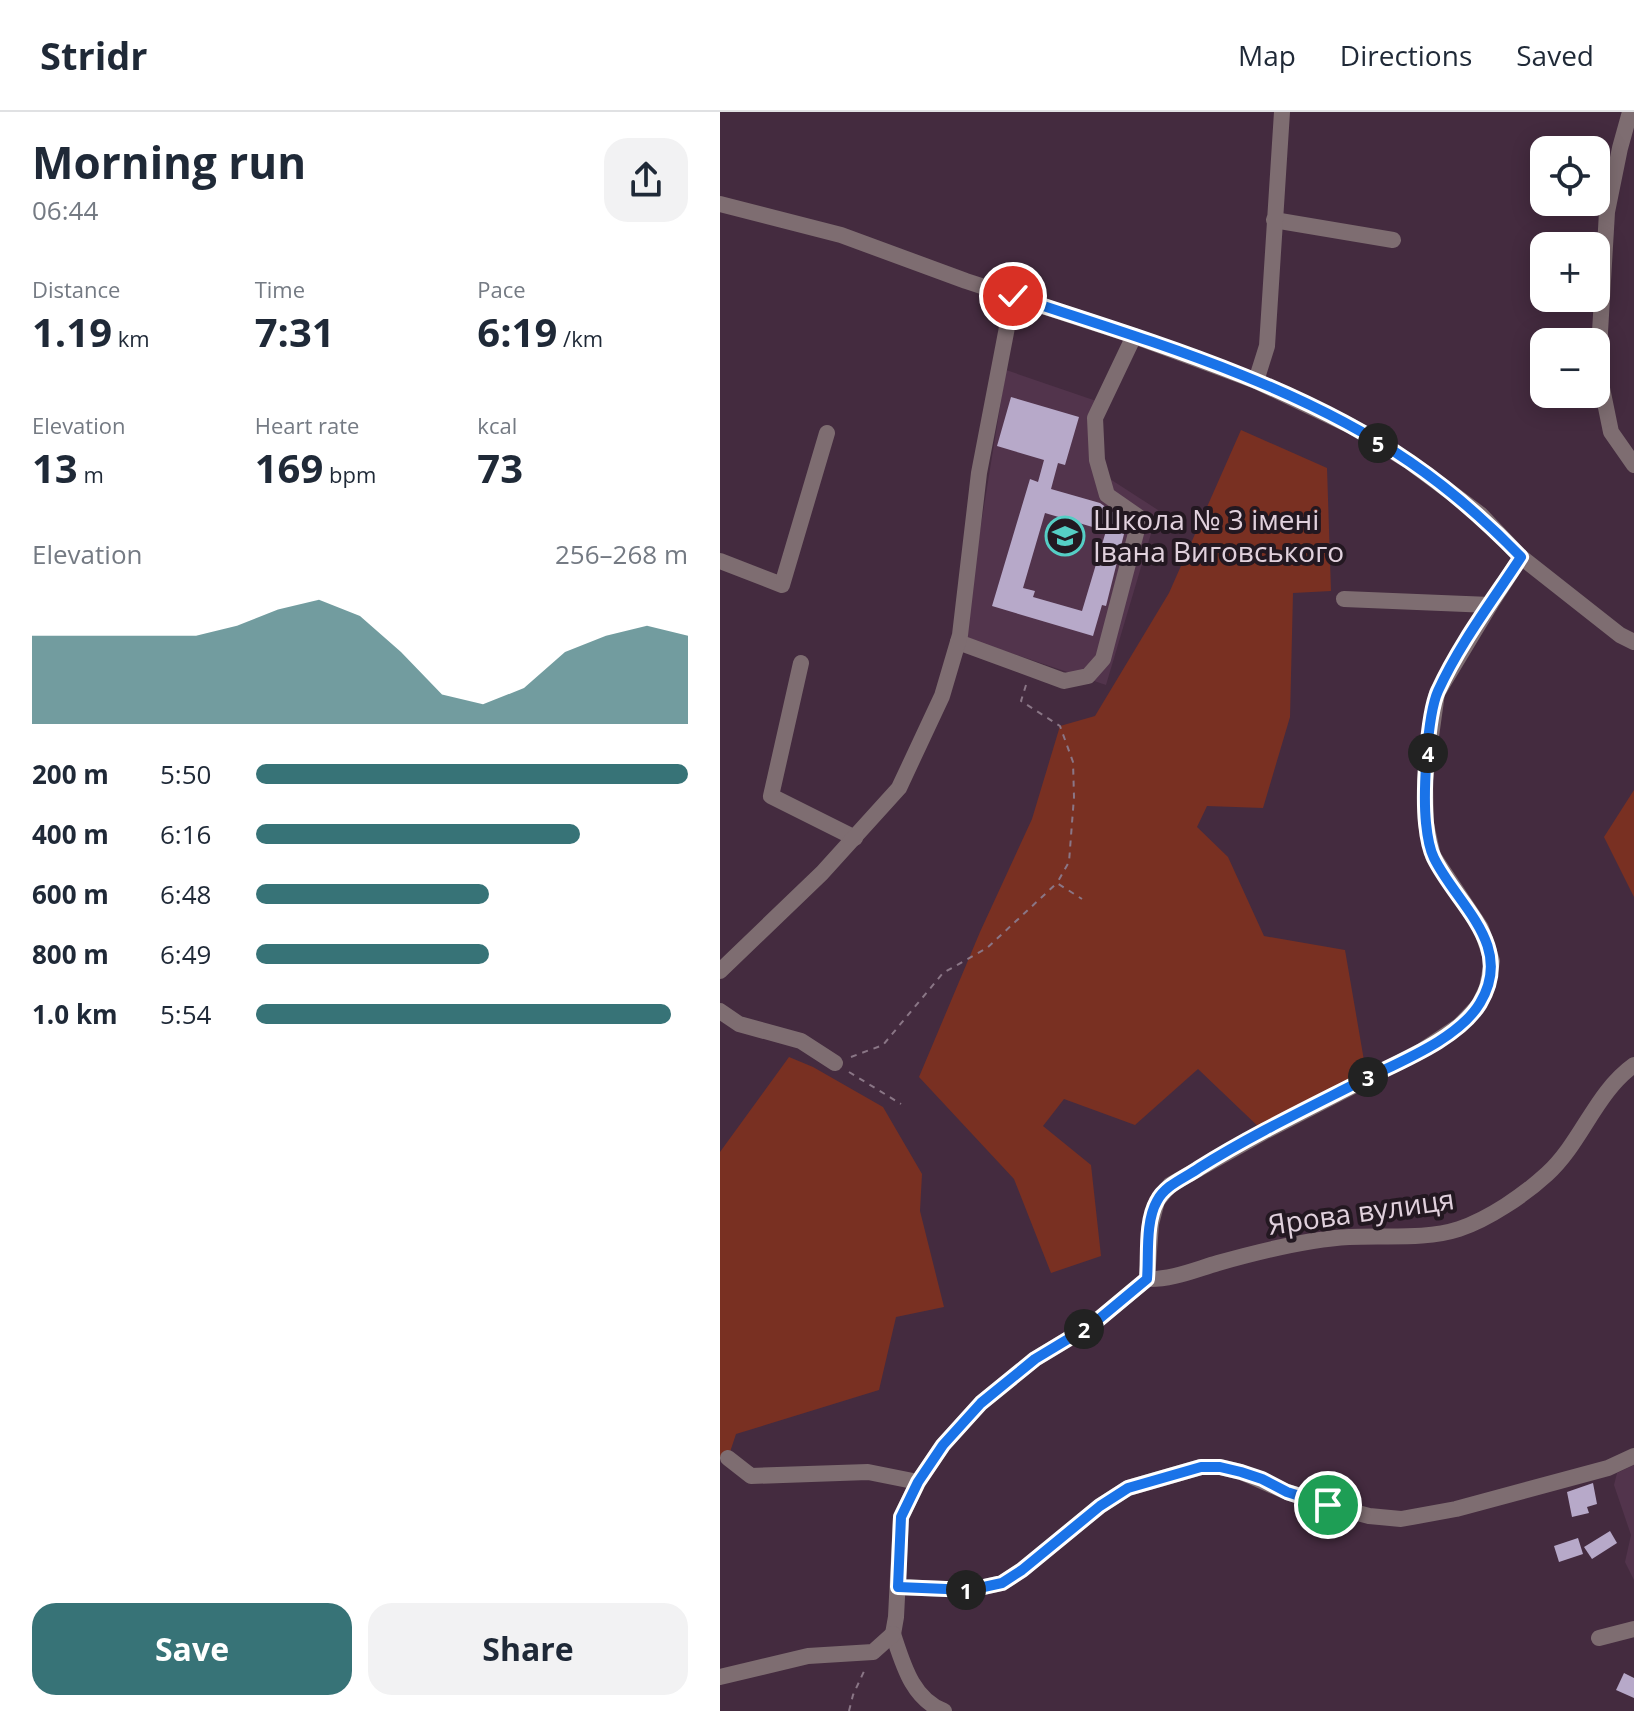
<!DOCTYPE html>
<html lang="en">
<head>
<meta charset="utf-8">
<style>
  body { margin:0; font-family:"Open Sans",sans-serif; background:#f2f2f3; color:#1f2937; height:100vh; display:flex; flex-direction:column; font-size:30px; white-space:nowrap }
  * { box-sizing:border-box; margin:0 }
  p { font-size:26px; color:#747a83 }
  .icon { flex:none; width:44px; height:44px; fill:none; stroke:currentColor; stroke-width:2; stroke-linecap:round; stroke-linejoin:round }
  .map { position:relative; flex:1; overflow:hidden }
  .drawer { display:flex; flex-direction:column; background:#fff; width:720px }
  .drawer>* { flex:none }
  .fabs { position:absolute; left:810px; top:24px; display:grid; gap:16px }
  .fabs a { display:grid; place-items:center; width:80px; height:80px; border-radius:16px; background:#fff; box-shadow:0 4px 20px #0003; font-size:40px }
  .pin { position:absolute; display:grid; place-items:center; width:68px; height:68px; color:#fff; margin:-34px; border:4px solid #fff; border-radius:50%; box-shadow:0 2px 8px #0007 }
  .km { position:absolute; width:40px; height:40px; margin:-20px; border-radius:50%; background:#222; color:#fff; font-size:22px; line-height:40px; text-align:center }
  .round { display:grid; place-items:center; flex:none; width:84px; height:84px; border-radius:24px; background:#f2f2f3 }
  .summary { display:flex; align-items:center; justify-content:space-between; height:136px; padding:0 32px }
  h1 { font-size:44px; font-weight:700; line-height:60px }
  .stats { display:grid; grid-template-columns:repeat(3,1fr); gap:12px; height:136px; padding:8px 32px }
  .stats div { display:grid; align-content:center }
  .stats b { font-size:40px; font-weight:700 }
  .stats small { font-size:22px; font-weight:400 }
  .stats p { font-size:22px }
  .chart { height:224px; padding:16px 32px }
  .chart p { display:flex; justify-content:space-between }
  .chart svg { width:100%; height:144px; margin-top:8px; fill:#377377; opacity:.7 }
  .primary-button { display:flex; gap:16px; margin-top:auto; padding:16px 32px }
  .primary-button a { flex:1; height:92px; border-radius:24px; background:#377377; color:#fff; font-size:32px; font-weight:700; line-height:92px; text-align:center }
  .primary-button a+a { background:#f2f2f3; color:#1f2937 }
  ul { padding:0 32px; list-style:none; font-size:26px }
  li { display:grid; grid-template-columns:128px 96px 1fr; align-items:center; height:60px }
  li i { height:20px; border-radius:10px; background:#377377 }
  header { display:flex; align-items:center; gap:48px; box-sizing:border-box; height:112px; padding:0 40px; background:#fff; border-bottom:2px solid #e0e1e3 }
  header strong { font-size:38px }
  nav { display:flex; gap:44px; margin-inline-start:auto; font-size:28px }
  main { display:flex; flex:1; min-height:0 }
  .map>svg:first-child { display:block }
</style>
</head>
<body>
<header>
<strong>Stridr</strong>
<nav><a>Map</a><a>Directions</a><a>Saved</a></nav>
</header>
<main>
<section class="drawer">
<div class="summary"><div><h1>Morning run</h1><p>06:44</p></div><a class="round"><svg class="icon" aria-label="share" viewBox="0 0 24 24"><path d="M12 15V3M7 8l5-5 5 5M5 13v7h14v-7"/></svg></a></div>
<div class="stats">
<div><p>Distance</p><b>1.19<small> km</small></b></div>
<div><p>Time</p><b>7:31</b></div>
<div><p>Pace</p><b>6:19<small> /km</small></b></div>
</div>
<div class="stats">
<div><p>Elevation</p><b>13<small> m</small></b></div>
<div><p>Heart rate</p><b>169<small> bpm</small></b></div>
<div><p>kcal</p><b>73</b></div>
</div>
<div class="chart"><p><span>Elevation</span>256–268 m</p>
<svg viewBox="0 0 160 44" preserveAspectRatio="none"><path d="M0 44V17L10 17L20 17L30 17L40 17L50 14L60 9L70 6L80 11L90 22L100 35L110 38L120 33L130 22L140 17L150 14L160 17V44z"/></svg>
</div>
<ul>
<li><b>200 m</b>5:50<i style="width:100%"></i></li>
<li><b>400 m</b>6:16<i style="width:75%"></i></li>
<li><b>600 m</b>6:48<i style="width:54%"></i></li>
<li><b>800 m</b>6:49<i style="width:54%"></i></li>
<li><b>1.0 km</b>5:54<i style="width:96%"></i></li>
</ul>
<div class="primary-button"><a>Save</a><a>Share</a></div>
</section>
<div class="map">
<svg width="914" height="1599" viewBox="0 0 914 1599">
  <rect width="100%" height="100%" fill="#442b3f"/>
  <g fill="#52344c">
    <polygon points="286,258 388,293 382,309 382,341 390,367 438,398 386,573 246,526 255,450"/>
    <polygon points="914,1353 914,1468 905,1450 911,1423 894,1373 897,1361"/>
  </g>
  <g fill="#793022">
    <polygon points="521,318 607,356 611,479 573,481 570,605 543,696 487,694 477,715 508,745 544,824 625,838 647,966 544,1020 478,957 415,1013 344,987 323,1014 371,1053 381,1144 331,1161 294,1067 199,965 260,820 312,707 340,614 375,604 449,481"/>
    <polygon points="914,678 914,785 884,725"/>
    <polygon points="69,945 93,955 163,995 202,1062 200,1099 224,1195 176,1205 159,1278 16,1322 8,1346 0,1345 0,1040"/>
  </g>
  <g fill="#b7a9c9" fill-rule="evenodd">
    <path d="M291 285 359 305 345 353 338 351 331 377 380 391 407 410 386 494 382 493 373 524 272 494 310 367 318 370 324 348 277 334ZM325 401 386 419 362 499 313 485 315 479 303 476Z"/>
    <polygon points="873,1371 877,1392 867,1395 869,1401 852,1405 847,1380"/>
    <polygon points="890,1419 897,1431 872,1447 864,1435"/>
    <polygon points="858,1426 863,1442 839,1450 834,1434"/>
    <polygon points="904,1561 914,1566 914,1586 896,1578"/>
  </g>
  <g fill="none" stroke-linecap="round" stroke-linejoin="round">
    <g stroke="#8a7686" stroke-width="2" stroke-dasharray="6 6" stroke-linecap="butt">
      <polyline points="306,573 301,589 340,614 353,650 354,685 349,750 337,771"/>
      <polyline points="131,945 163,933 223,861 267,836 337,771 362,787"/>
      <polyline points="129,960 181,992"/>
      <polyline points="129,1599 133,1583 146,1555"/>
    </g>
    <g stroke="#7e6d71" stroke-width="16">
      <polyline points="910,0 900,36 887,100 880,220 882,276 891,320 914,353"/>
      <polyline points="0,92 121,123 246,169 414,224 536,269 631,314 690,350 761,403 801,445 900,523 914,530"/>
      <polyline points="554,108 673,128"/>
      <polyline points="536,269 547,234 562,0"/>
      <polyline points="0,449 62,473 107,321"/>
      <polyline points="624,487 770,493 801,445"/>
      <polyline points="238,530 344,569 368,564 383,547 420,406 387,383 377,348 375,306 414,224"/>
      <polyline points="81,551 51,684 135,726"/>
      <polyline points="0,859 102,761 179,676 222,584 240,523 259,361 293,184"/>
      <polyline points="0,899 19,912 81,929 115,951"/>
      <polyline points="427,1167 431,1112 437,1089 450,1073 544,1020 703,938 739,914 759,893 767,876 772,849 761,816 713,744 706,712 705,668 717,581 770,493"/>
      <polyline points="8,1346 31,1364 148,1360 198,1370"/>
      <polyline points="178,1475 250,1478 282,1471 302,1458 380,1394 408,1376 481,1355 500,1355 521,1360 567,1380 608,1393 649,1404 681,1407 736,1397 888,1356 914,1344"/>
      <path d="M173 1522 176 1505 181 1405 198 1370 223 1333 261 1291 315 1247 373 1212 427 1167C451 1168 474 1158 498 1151 537 1140 589 1127 629 1125 665 1123 705 1128 739 1117 769 1107 804 1083 827 1062 862 1030 875 981 914 953"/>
      <path d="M173 1522C183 1552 192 1587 224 1599"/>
      <polyline points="879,1526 914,1517"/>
      <polyline points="0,1565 88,1544 153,1540 173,1522"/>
    </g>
  </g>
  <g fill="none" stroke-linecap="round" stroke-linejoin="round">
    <g stroke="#fff" stroke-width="16">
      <path id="route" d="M293 184C426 228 573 270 690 350 731 378 767 410 801 445 773 488 740 531 718 579 707 604 703 681 706 711 707 721 709 736 714 746 737 793 795 833 760 891 738 928 676 951 639 970 586 997 530 1024 479 1056 465 1066 445 1073 437 1089 425 1110 429 1144 427 1167L373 1212 315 1247 261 1291 223 1333 198 1370 181 1405 178 1475 250 1478 282 1471 302 1458 380 1394 408 1376 481 1355H500L521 1360 542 1367 567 1380 608 1393"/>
    </g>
    <use href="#route" stroke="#1a73e8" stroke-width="10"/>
  </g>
  <defs>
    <g id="school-ring" transform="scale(2)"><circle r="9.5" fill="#231821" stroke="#55cec5" stroke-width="1.5"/><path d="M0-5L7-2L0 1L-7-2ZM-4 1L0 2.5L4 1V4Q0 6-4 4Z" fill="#55cec5"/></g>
  </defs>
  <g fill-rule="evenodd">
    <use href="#school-ring" x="345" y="424"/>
  </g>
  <g text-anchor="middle" stroke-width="8" stroke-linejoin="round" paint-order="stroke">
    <g font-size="28" fill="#e1d1dd" stroke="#231821" text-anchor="start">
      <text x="373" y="418">Школа № 3 імені<tspan x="373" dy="32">Івана Виговського</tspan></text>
    </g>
    <g font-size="28" fill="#e1d1dd" stroke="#231821">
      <text transform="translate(641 1100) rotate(-8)" y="10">Ярова вулиця</text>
    </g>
  </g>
</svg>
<div class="fabs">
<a><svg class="icon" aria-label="locate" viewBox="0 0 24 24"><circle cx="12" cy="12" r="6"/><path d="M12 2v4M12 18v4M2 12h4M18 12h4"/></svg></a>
<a>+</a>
<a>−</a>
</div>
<div class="pin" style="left:608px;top:1393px;background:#1e9e55"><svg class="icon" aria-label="arrive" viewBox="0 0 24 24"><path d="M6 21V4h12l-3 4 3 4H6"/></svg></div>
<div class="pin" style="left:293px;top:184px;background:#d93025"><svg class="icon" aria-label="check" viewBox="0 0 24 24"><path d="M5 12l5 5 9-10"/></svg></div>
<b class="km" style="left:246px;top:1478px">1</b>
<b class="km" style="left:364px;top:1217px">2</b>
<b class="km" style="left:648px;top:965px">3</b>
<b class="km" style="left:708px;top:641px">4</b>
<b class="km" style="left:658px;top:331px">5</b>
</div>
</main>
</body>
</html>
